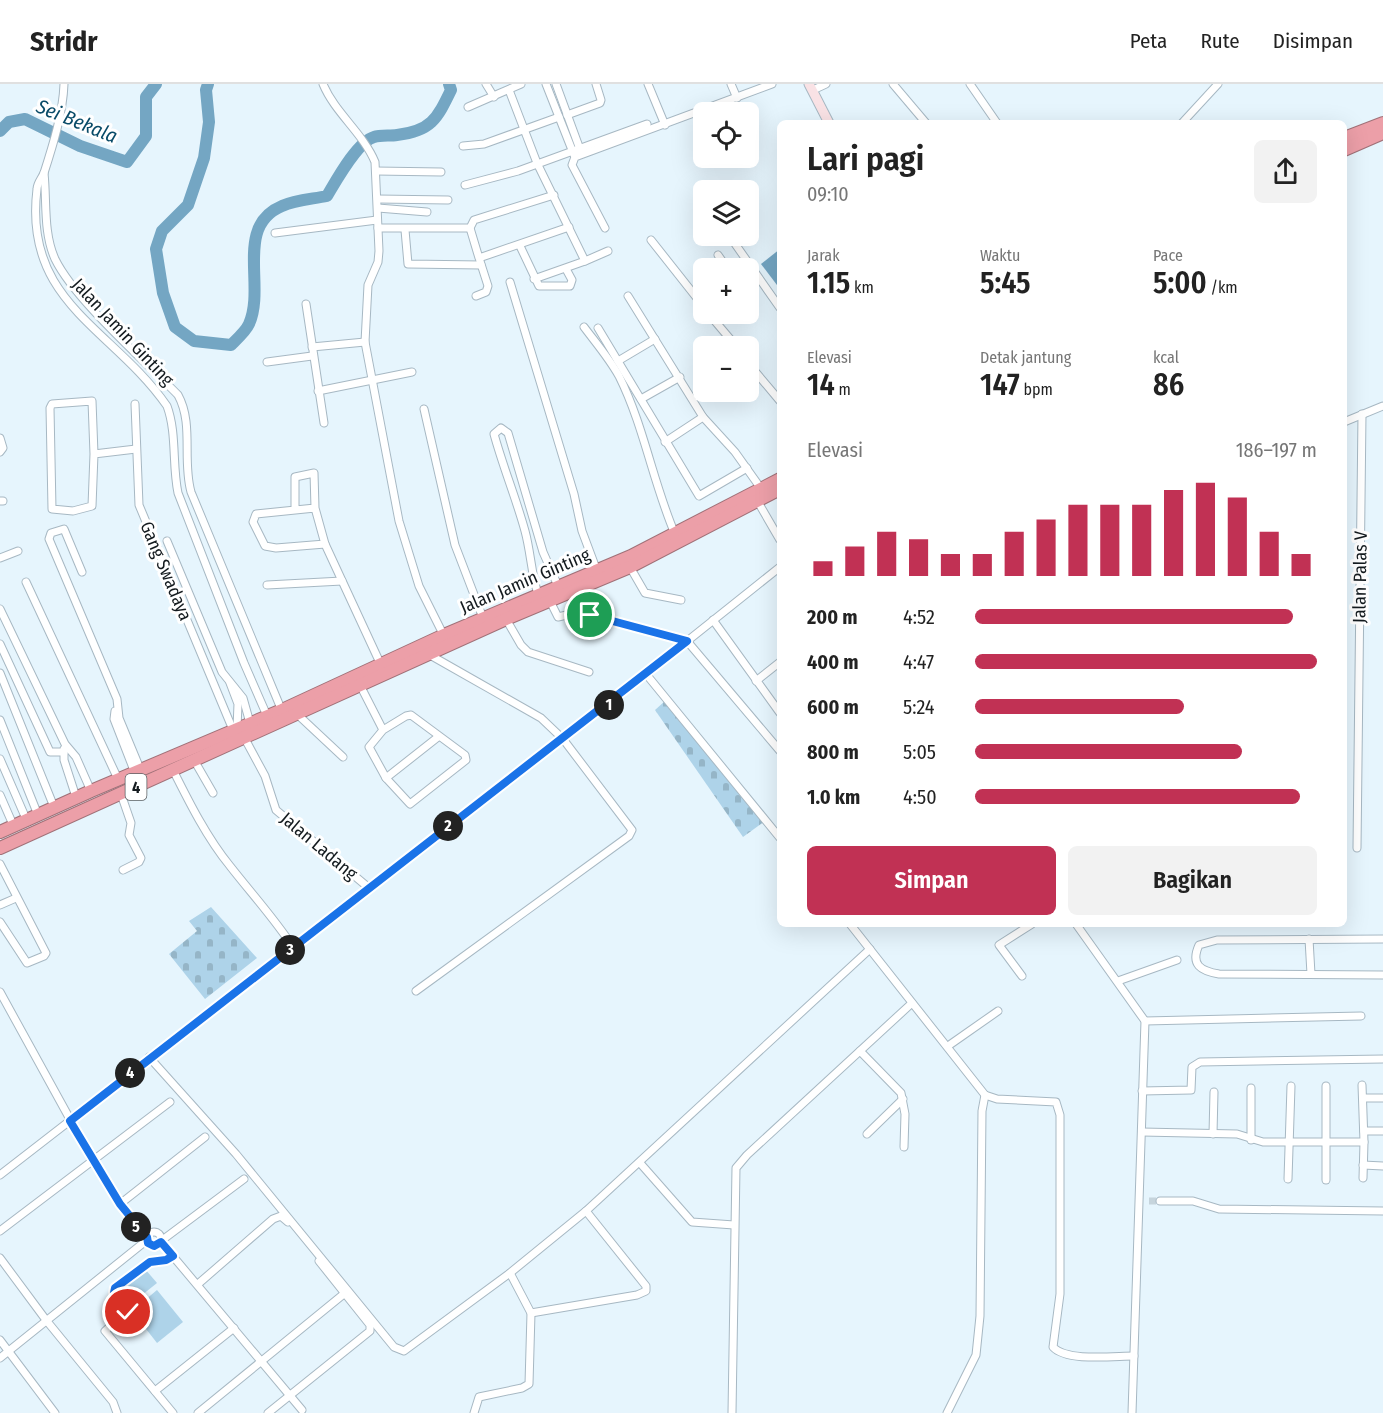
<!DOCTYPE html>
<html lang="id">
<head>
<meta charset="utf-8">
<style>
  body { margin:0; font-family:"Fira Sans Condensed",sans-serif; background:#f2f2f2; color:#222; height:100vh; display:flex; flex-direction:column; font-size:22px; white-space:nowrap }
  * { box-sizing:border-box; margin:0 }
  p { font-size:20px; color:#767676 }
  .icon { flex:none; width:33px; height:33px; fill:none; stroke:currentColor; stroke-width:2; stroke-linecap:round; stroke-linejoin:round }
  .map { position:relative; flex:1; overflow:hidden }
  .side { position:absolute; left:777px; top:36px; width:570px; height:807px; display:flex; flex-direction:column; background:#fff; border-radius:9px; box-shadow:0 6px 24px #0002 }
  .side>* { flex:none }
  .buttons { position:absolute; left:693px; top:18px; display:grid; gap:12px }
  .buttons a { display:grid; place-items:center; width:66px; height:66px; border-radius:9px; background:#fff; box-shadow:0 6px 24px #0002; font-size:30px }
  .pin { position:absolute; display:grid; place-items:center; width:51px; height:51px; color:#fff; margin:-26px; border:3px solid #fff; border-radius:50%; box-shadow:0 2px 6px #0007 }
  .km { position:absolute; width:30px; height:30px; margin:-15px; border-radius:50%; background:#222; color:#fff; font-size:16px; line-height:30px; text-align:center }
  .round { display:grid; place-items:center; flex:none; width:63px; height:63px; border-radius:9px; background:#f2f2f2 }
  .head { display:flex; align-items:center; justify-content:space-between; height:102px; padding:0 30px }
  h1 { font-size:33px; font-weight:600; line-height:45px }
  .figures { display:grid; grid-template-columns:repeat(3,1fr); gap:9px; height:102px; padding:6px 30px }
  .figures div { display:grid; align-content:center }
  .figures b { font-size:30px; font-weight:600 }
  .figures small { font-size:16px; font-weight:400 }
  .figures p { font-size:16px }
  .chart { height:168px; padding:12px 30px }
  .chart p { display:flex; justify-content:space-between }
  .chart svg { width:100%; height:108px; margin-top:6px; stroke:#c13154; stroke-width:6 }
  .button { display:flex; gap:12px; margin-top:auto; padding:12px 30px }
  .button a { flex:1; height:69px; border-radius:9px; background:#c13154; color:#fff; font-size:24px; font-weight:600; line-height:69px; text-align:center }
  .button a+a { background:#f2f2f2; color:#222 }
  ul { padding:0 30px; list-style:none; font-size:20px }
  li { display:grid; grid-template-columns:96px 72px 1fr; align-items:center; height:45px }
  li i { height:15px; border-radius:8px; background:#c13154 }
  header { display:flex; align-items:center; gap:36px; box-sizing:border-box; height:84px; padding:0 30px; background:#fff; border-bottom:2px solid #e0e0e0 }
  header strong { font-size:28px }
  nav { display:flex; gap:33px; margin-inline-start:auto; font-size:21px }
  .map>svg:first-child { display:block }
</style>
</head>
<body>
<header>
<strong>Stridr</strong>
<nav><a>Peta</a><a>Rute</a><a>Disimpan</a></nav>
</header>
<div class="map">
<svg width="1383" height="1329" viewBox="0 0 1383 1329">
  <defs>
    <pattern id="cemetery-stones" width="16" height="16" patternUnits="userSpaceOnUse" patternTransform="scale(1.5)"><rect width="16" height="16" fill="#aed3e9"/><path d="M2 7V4a2 2 0 0 1 4 0v3zM10 15v-3a2 2 0 0 1 4 0v3z" fill="#95b5c7"/></pattern>
  </defs>
  <rect width="100%" height="100%" fill="#e6f5fd"/>
  <g fill="url(#cemetery-stones)">
    <polygon points="665,617 765,737 743,753 655,626"/>
    <polygon points="211,823 257,874 205,915 169,870 197,847 189,837"/>
  </g>
  <g fill="#aed3e9">
    <polygon points="145,1185 157,1199 132,1219 121,1205"/>
    <polygon points="157,1206 183,1238 157,1259 132,1227"/>
  </g>
  <polygon fill="#74a6c3" points="780,165 780,205 761,180"/>
  <g fill="none" stroke-linecap="round" stroke-linejoin="round">
    <g stroke="#74a6c3" stroke-width="12">
      <path d="M208 0 206 6 209 38 204 74 188 121 162 147 156 165 163 209 175 243 194 257 231 261C237 255 246 247 249 240 266 202 234 142 282 122 295 116 313 115 327 112 336 97 357 58 374 53 380 51 390 52 397 51 431 47 437 35 451 6L449 0"/>
      <polyline points="0,47 9,38 25,35 80,62 127,78 146,52 146,13 156,0"/>
    </g>
    <polyline stroke="#c6d4dc" stroke-width="7" stroke-dasharray="7 3.5" stroke-linecap="butt" points="1149,1117 1160,1117"/>
    <g stroke="#a7b8c3" stroke-width="9">
      <g id="street">
        <path d="M64 0C63 29 53 61 44 89 42 94 37 99 37 105 23 219 113 244 167 322 177 349 172 381 178 409L244 579 268 634"/>
        <path d="M323 0C335 29 363 49 375 78L379 167 378 178 368 201 365 258 399 437 419 502 445 554"/>
        <polyline points="486,0 494,13"/>
        <polyline points="546,0 574,71"/>
        <polyline points="556,0 581,68"/>
        <polyline points="648,0 665,41"/>
        <polyline points="731,0 737,14"/>
        <polyline points="893,0 926,39"/>
        <polyline points="970,0 997,39"/>
        <polyline points="509,6 537,79 585,177 534,195"/>
        <polyline points="813,6 826,0"/>
        <polyline points="468,23 521,0"/>
        <polyline points="567,31 600,19 601,16 596,0"/>
        <polyline points="1182,39 1218,0"/>
        <polyline points="463,62 484,60 559,33"/>
        <polyline points="376,87 441,88"/>
        <path d="M44 89C47 117 43 148 55 175 75 216 144 276 178 311 194 340 182 376 191 408L282 627"/>
        <polyline points="465,101 518,87 647,40"/>
        <polyline points="378,115 448,116"/>
        <polyline points="378,124 427,128"/>
        <polyline points="378,144 470,144 474,136 554,111"/>
        <polyline points="470,144 479,174 569,143"/>
        <polyline points="605,144 572,81 575,73 772,0"/>
        <polyline points="405,146 408,180 481,181"/>
        <polyline points="275,149 377,136"/>
        <polyline points="731,154 780,224"/>
        <polyline points="651,156 704,223"/>
        <polyline points="520,162 539,202 570,202 572,196 566,185"/>
        <polyline points="718,171 727,184"/>
        <polyline points="585,177 608,167"/>
        <polyline points="510,198 574,410 582,447 597,487"/>
        <polyline points="748,203 758,195"/>
        <polyline points="476,212 486,208 488,202 480,177"/>
        <polyline points="628,212 703,333 735,368 762,406"/>
        <polyline points="306,220 324,339"/>
        <polyline points="709,230 736,262"/>
        <path d="M584 243C596 259 609 274 619 292 644 342 653 399 675 450"/>
        <polyline points="598,244 699,412 747,384"/>
        <polyline points="312,263 365,258"/>
        <polyline points="618,277 655,255"/>
        <polyline points="267,278 312,272"/>
        <polyline points="748,279 780,317"/>
        <polyline points="318,307 412,288"/>
        <polyline points="641,315 680,293"/>
        <polyline points="135,320 139,421 233,646"/>
        <polyline points="424,325 455,461 483,534"/>
        <polyline points="1344,338 1383,322"/>
        <polyline points="0,354 3,364 0,368"/>
        <polyline points="665,358 703,333"/>
        <polyline points="94,370 92,317 52,320 50,324 52,425 73,427 92,422 94,370 136,365"/>
        <polyline points="0,417 3,417"/>
        <polyline points="758,418 780,456"/>
        <polyline points="295,425 295,393 314,389 315,424 325,460 276,464 265,462 253,438 256,430 315,424"/>
        <polyline points="167,457 222,588 243,614 250,639"/>
        <polyline points="325,460 381,581"/>
        <polyline points="0,474 18,467"/>
        <polyline points="630,483 645,509 681,516"/>
        <polyline points="82,488 64,445 51,449 49,455 117,615 119,634 141,687"/>
        <polyline points="26,498 118,695"/>
        <polyline points="267,501 342,497"/>
        <polyline points="574,506 582,524 590,531 687,557 780,667"/>
        <path d="M538 510C531 489 531 469 525 447 516 414 503 383 494 350L501 344 508 349 543 468 558 502"/>
        <polyline points="550,517 558,533 571,530 591,535"/>
        <polyline points="0,525 65,660 76,673 91,707"/>
        <polyline points="506,535 521,561 528,568 589,588"/>
        <polyline points="713,536 780,629"/>
        <polyline points="0,560 50,668 64,668"/>
        <polyline points="0,589 54,723"/>
        <polyline points="646,590 780,483"/>
        <polyline points="756,597 780,578"/>
        <polyline points="230,599 238,620 237,644"/>
        <polyline points="361,603 383,646 406,632 411,631 465,671 466,676 410,720 386,694 369,663 383,646"/>
        <polyline points="115,627 114,635 135,689"/>
        <polyline points="297,630 343,673"/>
        <polyline points="0,636 38,731"/>
        <polyline points="244,653 265,692 276,726 369,804"/>
        <polyline points="64,665 64,676 76,713"/>
        <polyline points="0,675 27,737"/>
        <polyline points="194,676 213,709"/>
        <path d="M173 686C189 718 207 754 230 782 251 809 274 834 293 863"/>
        <polyline points="386,694 438,653"/>
        <polyline points="121,710 131,739 129,751 141,774 139,778 123,786"/>
        <polyline points="0,711 14,743"/>
        <polyline points="1357,764 1362,330"/>
        <polyline points="0,780 46,869 44,872 27,879 0,838"/>
        <polyline points="0,821 16,814"/>
        <path d="M850 840 985 1011 997 1015 1056 1018 1060 1031V1210L1053 1263C1067 1278 1114 1272 1134 1272"/>
        <polyline points="1076,840 1145,937 1132,1329"/>
        <polyline points="1309,855 1311,890"/>
        <path d="M1383 855 1217 856 1199 861C1190 881 1201 887 1219 890L1383 891"/>
        <polyline points="1022,892 999,861 1032,840"/>
        <polyline points="1118,897 1177,876"/>
        <polyline points="416,907 629,752 632,746 563,655 541,634 430,571"/>
        <polyline points="0,908 71,1037 120,1120 147,1153"/>
        <polyline points="1145,937 1361,932"/>
        <polyline points="948,962 998,927"/>
        <polyline points="860,967 901,1009 905,1030 904,1063"/>
        <polyline points="149,973 236,1070 394,1263 404,1267 510,1189 586,1127 870,865"/>
        <polyline points="1362,1001 1364,1058"/>
        <polyline points="1251,1004 1251,1056"/>
        <polyline points="1142,1007 1191,1006 1192,983 1200,978 1383,975"/>
        <polyline points="1363,1014 1383,1014"/>
        <polyline points="1364,1047 1383,1047"/>
        <polyline points="1142,1048 1237,1050 1263,1058 1364,1058 1363,1094"/>
        <polyline points="867,1050 903,1015"/>
        <polyline points="1213,1050 1214,1008"/>
        <polyline points="640,1079 692,1138 734,1141"/>
        <polyline points="1363,1081 1383,1082"/>
        <polyline points="0,1091 646,590 780,754"/>
        <polyline points="1288,1095 1291,1002"/>
        <polyline points="1326,1096 1326,1002"/>
        <polyline points="1160,1117 1193,1117 1219,1125 1383,1127"/>
        <polyline points="120,1120 205,1053"/>
        <polyline points="0,1147 170,1018"/>
        <circle cx="154" cy="1155" r="7"/>
        <polyline points="161,1157 244,1095"/>
        <polyline points="161,1158 302,1326"/>
        <polyline points="173,1172 166,1176 150,1178 115,1204 116,1211 128,1226 105,1247 173,1329"/>
        <polyline points="0,1174 46,1236 113,1318 117,1329"/>
        <polyline points="198,1200 273,1135 281,1132 288,1138"/>
        <polyline points="531,1229 637,1211 646,1207 646,1202 586,1127"/>
        <polyline points="0,1256 55,1329"/>
        <polyline points="0,1274 147,1156"/>
        <polyline points="155,1307 234,1244"/>
        <polyline points="198,1329 345,1209"/>
        <polyline points="268,1329 370,1247 370,1241 319,1177"/>
        <polyline points="474,1329 479,1313 522,1304 529,1300 531,1229 510,1189"/>
        <polyline points="732,1329 736,1084 747,1071 912,919"/>
        <polyline points="947,1329 976,1271 980,1232 982,1027 985,1011"/>
      </g>
    </g>
    <g stroke="#a7b8c3" stroke-width="11">
      <polyline id="secondary" points="809,0 829,39"/>
    </g>
    <g stroke="#a07178" stroke-width="14">
      <g id="highway">
        <polyline points="1344,54 1383,39"/>
        <polyline points="1344,66 1383,49"/>
        <polyline points="0,748 91,707 282,626 444,551 631,472 780,395"/>
        <polyline points="0,764 506,535 630,483 780,405"/>
      </g>
    </g>
    <use href="#street" stroke="#fff" stroke-width="7"/>
    <use href="#secondary" stroke="#f9e2e5" stroke-width="9"/>
    <use href="#highway" stroke="#ec9fa8" stroke-width="12"/>
  </g>
  <g fill="none" stroke-linecap="round" stroke-linejoin="round">
    <g stroke="#fff" stroke-width="12">
      <polyline id="route" points="128,1228 114,1209 115,1204 150,1178 166,1176 173,1172 161,1158 154,1162 148,1159 147,1153 120,1120 70,1037 687,557 590,531"/>
    </g>
    <use href="#route" stroke="#1a73e8" stroke-width="8"/>
  </g>
  <g text-anchor="middle" stroke-width="6" stroke-linejoin="round" paint-order="stroke">
    <rect fill="#fff" stroke="#5a5f62" stroke-width="1.5" x="125.5" y="690" width="21" height="26" rx="4.5"/>
    <g font-size="16" font-weight="bold" fill="#141b1f">
      <text x="136" y="709">4</text>
    </g>
    <g font-size="18" fill="#141b1f" stroke="#fff">
      <text transform="translate(123 248) rotate(47)" y="6">Jalan Jamin Ginting</text>
      <text transform="translate(166 487) rotate(67)" y="6">Gang Swadaya</text>
      <text transform="translate(1360 493) rotate(-89)" y="6">Jalan Palas V</text>
      <text transform="translate(525 497) rotate(-23)" y="6">Jalan Jamin Ginting</text>
      <text transform="translate(319 762) rotate(40)" y="6">Jalan Ladang</text>
    </g>
    <g font-size="20" font-style="italic" fill="#094b68" stroke="#fff">
      <text transform="translate(77 37) rotate(22)" y="7">Sei Bekala</text>
    </g>
  </g>
</svg>
<div class="buttons">
<a><svg class="icon" aria-label="locate" viewBox="0 0 24 24"><circle cx="12" cy="12" r="6"/><path d="M12 2v4M12 18v4M2 12h4M18 12h4"/></svg></a>
<a><svg class="icon" aria-label="layers" viewBox="0 0 24 24"><path d="M12 4l9 5-9 5-9-5zM3 14l9 5 9-5"/></svg></a>
<a>+</a>
<a>−</a>
</div>
<div class="pin" style="left:590px;top:531px;background:#1e9e55"><svg class="icon" aria-label="arrive" viewBox="0 0 24 24"><path d="M6 21V4h12l-3 4 3 4H6"/></svg></div>
<div class="pin" style="left:128px;top:1228px;background:#d93025"><svg class="icon" aria-label="check" viewBox="0 0 24 24"><path d="M5 12l5 5 9-10"/></svg></div>
<b class="km" style="left:609px;top:621px">1</b>
<b class="km" style="left:448px;top:742px">2</b>
<b class="km" style="left:290px;top:866px">3</b>
<b class="km" style="left:130px;top:989px">4</b>
<b class="km" style="left:136px;top:1143px">5</b>
<section class="side">
<div class="head"><div><h1>Lari pagi</h1><p>09:10</p></div><a class="round"><svg class="icon" aria-label="share" viewBox="0 0 24 24"><path d="M12 15V3M7 8l5-5 5 5M5 13v7h14v-7"/></svg></a></div>
<div class="figures">
<div><p>Jarak</p><b>1.15<small> km</small></b></div>
<div><p>Waktu</p><b>5:45</b></div>
<div><p>Pace</p><b>5:00<small> /km</small></b></div>
</div>
<div class="figures">
<div><p>Elevasi</p><b>14<small> m</small></b></div>
<div><p>Detak jantung</p><b>147<small> bpm</small></b></div>
<div><p>kcal</p><b>86</b></div>
</div>
<div class="chart"><p><span>Elevasi</span>186–197 m</p>
<svg viewBox="0 0 160 44" preserveAspectRatio="none"><path d="M5 44V38M15 44V32M25 44V26M35 44V29M45 44V35M55 44V35M65 44V26M75 44V21M85 44V15M95 44V15M105 44V15M115 44V9M125 44V6M135 44V12M145 44V26M155 44V35"/></svg>
</div>
<ul>
<li><b>200 m</b>4:52<i style="width:93%"></i></li>
<li><b>400 m</b>4:47<i style="width:100%"></i></li>
<li><b>600 m</b>5:24<i style="width:61%"></i></li>
<li><b>800 m</b>5:05<i style="width:78%"></i></li>
<li><b>1.0 km</b>4:50<i style="width:95%"></i></li>
</ul>
<div class="button"><a>Simpan</a><a>Bagikan</a></div>
</section>
</div>
</body>
</html>
